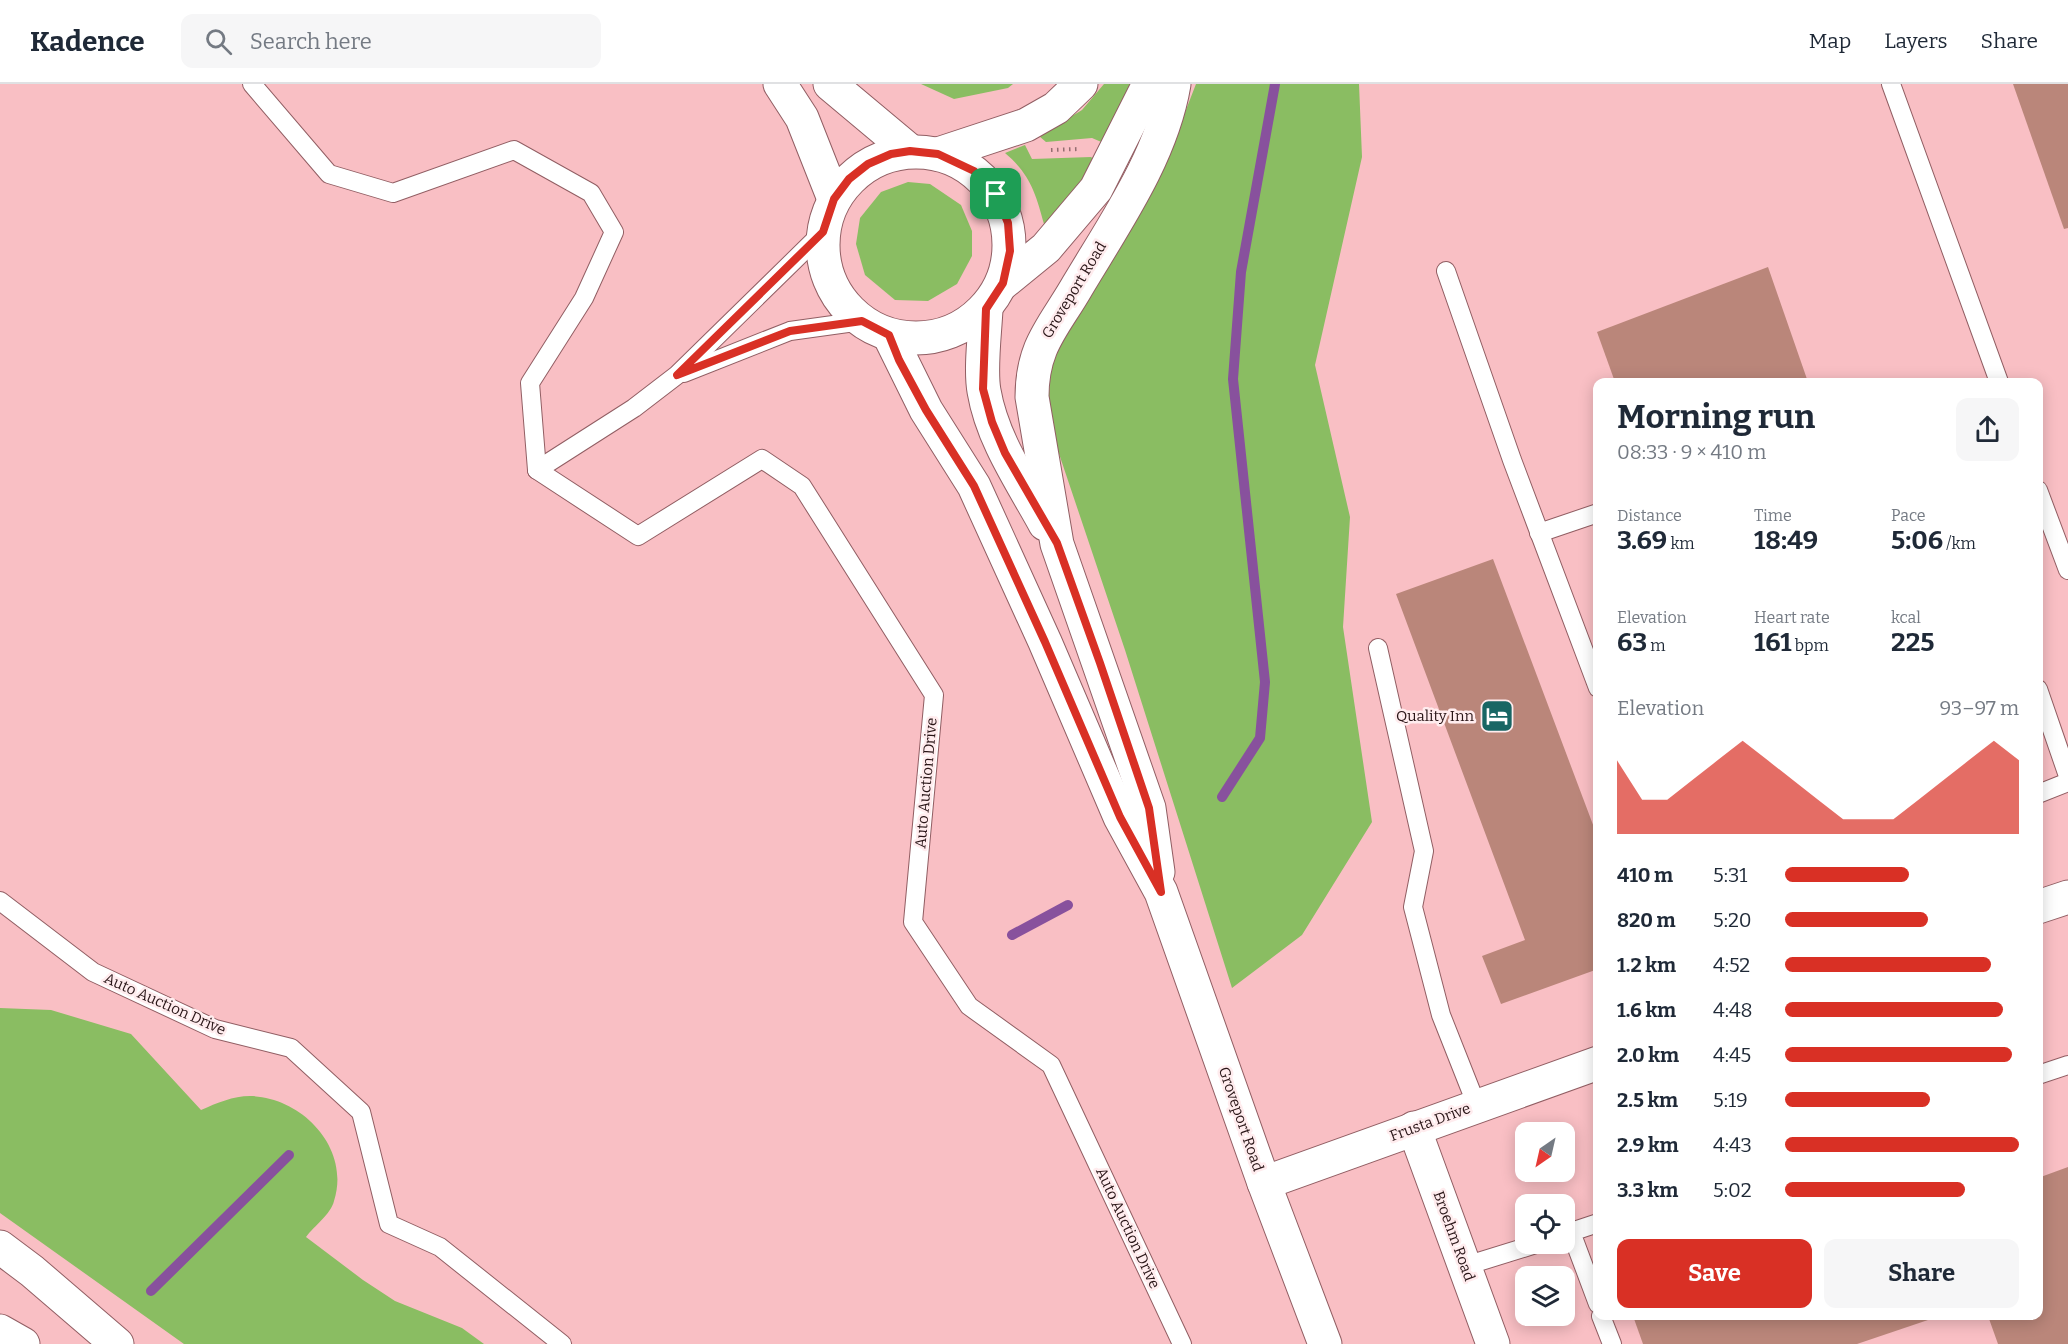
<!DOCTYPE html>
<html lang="en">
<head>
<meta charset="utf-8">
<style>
  body { margin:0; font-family:Bitter,serif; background:#f6f6f7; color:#1f2937; height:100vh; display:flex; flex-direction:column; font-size:22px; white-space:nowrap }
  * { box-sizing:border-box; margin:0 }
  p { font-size:20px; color:#747a83 }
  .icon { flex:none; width:33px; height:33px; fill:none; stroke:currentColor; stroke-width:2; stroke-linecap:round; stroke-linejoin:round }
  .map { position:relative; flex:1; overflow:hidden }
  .sheet { position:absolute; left:1593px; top:294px; width:450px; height:942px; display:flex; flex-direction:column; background:#fff; border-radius:12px; box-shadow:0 3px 15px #0003 }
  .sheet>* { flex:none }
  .needle { width:39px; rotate:214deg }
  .fabs { position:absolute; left:1515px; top:1038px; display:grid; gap:12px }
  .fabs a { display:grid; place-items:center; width:60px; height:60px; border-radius:12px; background:#fff; box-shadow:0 3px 15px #0003; font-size:30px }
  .pin { position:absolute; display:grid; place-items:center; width:51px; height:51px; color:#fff; margin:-26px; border-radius:12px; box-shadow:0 3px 9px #0006 }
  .round { display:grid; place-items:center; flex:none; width:63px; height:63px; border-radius:12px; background:#f6f6f7 }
  .head { display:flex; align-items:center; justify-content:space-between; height:102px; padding:0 24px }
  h1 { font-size:33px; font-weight:700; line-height:45px }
  .metrics { display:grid; grid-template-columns:repeat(3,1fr); gap:9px; height:102px; padding:6px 24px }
  .metrics div { display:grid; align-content:center }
  .metrics b { font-size:26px; font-weight:700 }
  .metrics small { font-size:16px; font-weight:400 }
  .metrics p { font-size:16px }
  .chart { height:168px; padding:12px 24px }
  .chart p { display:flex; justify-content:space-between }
  .chart svg { width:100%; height:108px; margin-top:6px; fill:#d93025; opacity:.7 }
  .action { display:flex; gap:12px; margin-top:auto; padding:12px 24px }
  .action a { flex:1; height:69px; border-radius:12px; background:#d93025; color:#fff; font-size:24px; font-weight:700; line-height:69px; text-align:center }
  .action a+a { background:#f6f6f7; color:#1f2937 }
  ul { padding:0 24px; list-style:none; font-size:20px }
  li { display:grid; grid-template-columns:96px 72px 1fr; align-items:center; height:45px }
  li i { height:15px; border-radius:8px; background:#d93025 }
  header { display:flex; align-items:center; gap:36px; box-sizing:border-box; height:84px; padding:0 30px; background:#fff; border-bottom:2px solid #e0e1e3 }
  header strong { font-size:28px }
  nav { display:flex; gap:33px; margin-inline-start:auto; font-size:21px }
  .search { width:420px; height:54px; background:#f6f6f7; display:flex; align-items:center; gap:15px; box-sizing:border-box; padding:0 21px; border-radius:12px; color:#747a83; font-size:22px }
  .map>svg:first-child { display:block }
</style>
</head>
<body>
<header>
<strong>Kadence</strong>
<div class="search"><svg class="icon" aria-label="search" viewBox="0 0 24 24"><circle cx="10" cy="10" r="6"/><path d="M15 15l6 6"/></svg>Search here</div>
<nav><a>Map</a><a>Layers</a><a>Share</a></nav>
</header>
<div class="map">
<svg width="2068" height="1260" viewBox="0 0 2068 1260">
  <rect width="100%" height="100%" fill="#f9bfc4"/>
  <g fill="#8abd62">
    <polygon points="921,0 1013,0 1008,4 954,15"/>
    <polygon points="1104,0 1135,0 1106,60 1092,54 1046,58 1039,52 1082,26"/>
    <polygon points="1196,0 1359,0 1362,73 1315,281 1350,433 1343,543 1372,738 1302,851 1232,904 1125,566 1047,334 1053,261 1163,85"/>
    <path d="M1025 61 1032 75 1091 73 1096 77 1064 119 1044 140C1036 110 1030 90 1005 69Z"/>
    <polygon points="908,98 930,100 961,121 972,147 972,172 957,200 928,217 895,216 865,191 856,160 860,134 881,108"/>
    <path d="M0 924 51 926 131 950 201 1026C217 1019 233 1012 250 1012 302 1013 351 1064 334 1117 331 1130 314 1142 306 1153L363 1196 395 1217 462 1244 484 1260H184L0 1129Z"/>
  </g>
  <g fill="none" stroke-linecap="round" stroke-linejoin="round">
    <g stroke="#88519d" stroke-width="10">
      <polyline points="1222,713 1260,654 1265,598 1233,295 1241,188 1275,0"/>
      <polyline points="1012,851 1068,821"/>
      <polyline points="151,1207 289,1071"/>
    </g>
  </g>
  <g fill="#ba867a">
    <polygon points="2013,0 2068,0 2068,144 2064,145"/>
    <polygon points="1768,183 1808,298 1615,298 1597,248"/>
    <polygon points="1493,475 1598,754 1598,885 1501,920 1482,872 1525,856 1396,510"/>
    <polygon points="2068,1083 2068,1260 1998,1260 1988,1232 2038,1232 2038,1094"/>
    <polygon points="1633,1232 1927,1232 1928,1236 1857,1260 1643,1260"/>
  </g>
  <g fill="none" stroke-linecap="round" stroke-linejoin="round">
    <g stroke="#915e63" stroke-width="20">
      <g id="service">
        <polyline points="252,0 329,90 393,109 514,66 591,109 614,148 584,214 530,299 537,386"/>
        <polyline points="1891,0 1999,298"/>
        <polyline points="1446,187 1512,376 1598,604"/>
        <polyline points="684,289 790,247 862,237"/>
        <polyline points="537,386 638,452 762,375 802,402 934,611 913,838 969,922 1051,981 1182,1260"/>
        <polyline points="537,386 634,324 677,291 823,148"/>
        <polyline points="2038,406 2068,486"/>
        <polyline points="1539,449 1598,429"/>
        <polyline points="1378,564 1424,767 1413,823 1441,931 1477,1022"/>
        <polyline points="2038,605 2068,692"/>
        <polyline points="2038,710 2068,698"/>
        <polyline points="0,817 93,888 215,945 291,964 361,1028 389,1140 440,1163 562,1260"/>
        <polyline points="2038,991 2068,981"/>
        <polyline points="1598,1139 1571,1148 1598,1220"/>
        <polyline points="1465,1182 1536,1160"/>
        <polyline points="1601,1232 1612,1260"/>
      </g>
    </g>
    <g stroke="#915e63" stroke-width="35">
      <polyline id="minor" points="1414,1044 1493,1260"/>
    </g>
    <g stroke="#915e63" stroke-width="35">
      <g id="tertiary">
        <polyline points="2038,823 2068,813"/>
        <polyline points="1264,1099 1598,979"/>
      </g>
    </g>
    <g stroke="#915e63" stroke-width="35">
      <g id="primary">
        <polyline points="780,0 802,34 834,115"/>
        <polyline points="830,0 910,67"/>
        <circle cx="916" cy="161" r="93"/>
        <polyline points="938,70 1026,41 1056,24 1081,0"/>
        <polyline points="1003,199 1046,164 1096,105 1149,0"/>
        <path d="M986 225C985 248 980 285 984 307 992 355 1022 398 1045 440"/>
        <polyline points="889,251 926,326 974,402 1045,558 1120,733 1161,808 1264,1099 1325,1260"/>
        <path d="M1158 788 1149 724 1057 460 1032 313C1032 261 1054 243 1078 201 1115 139 1162 72 1174 0"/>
      </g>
    </g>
    <g stroke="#915e63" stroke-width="35">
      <g id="motorway">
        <polyline points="0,1163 32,1187 117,1260"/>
        <polyline points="0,1247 23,1260"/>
      </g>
    </g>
    <polyline stroke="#946d70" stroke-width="4" stroke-dasharray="1.5 4.5" stroke-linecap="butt" points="1051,66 1079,65"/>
    <use href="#service" stroke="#fff" stroke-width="18"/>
    <use href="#minor" stroke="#fff" stroke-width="33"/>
    <use href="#tertiary" stroke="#fff" stroke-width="33"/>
    <use href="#primary" stroke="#fff" stroke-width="33"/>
    <use href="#motorway" stroke="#fff" stroke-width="33"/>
  </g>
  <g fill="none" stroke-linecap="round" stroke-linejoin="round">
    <g stroke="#fff" stroke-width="12">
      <polygon id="route" points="910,67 938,70 974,87 996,110 1008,139 1010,167 1003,199 986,225 983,305 992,338 1005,369 1057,459 1100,579 1149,724 1161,808 1120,733 1045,558 974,402 926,326 899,276 889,251 862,237 790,247 677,291 823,148 834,115 849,95 868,80 891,70"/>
    </g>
    <use href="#route" stroke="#d93025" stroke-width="8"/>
  </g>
  <defs>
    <g id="hotel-square" transform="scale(1.725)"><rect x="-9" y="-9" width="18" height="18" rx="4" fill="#186664" stroke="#ffecee"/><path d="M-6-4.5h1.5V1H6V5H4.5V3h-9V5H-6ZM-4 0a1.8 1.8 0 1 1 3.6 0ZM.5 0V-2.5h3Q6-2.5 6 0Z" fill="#fff"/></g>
  </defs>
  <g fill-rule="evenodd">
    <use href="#hotel-square" x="1497" y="632"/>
  </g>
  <g text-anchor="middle" stroke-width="5" stroke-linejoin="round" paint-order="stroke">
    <g font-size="15" fill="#291517" stroke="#ffecee">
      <text transform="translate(1074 206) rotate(-59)" y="5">Groveport Road</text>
      <text transform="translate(926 699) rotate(-85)" y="5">Auto Auction Drive</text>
      <text transform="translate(165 920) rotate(24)" y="5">Auto Auction Drive</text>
      <text transform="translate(1241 1035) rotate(71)" y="5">Groveport Road</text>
      <text transform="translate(1430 1038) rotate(-20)" y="5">Frusta Drive</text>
      <text transform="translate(1128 1144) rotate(65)" y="5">Auto Auction Drive</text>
      <text transform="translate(1454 1152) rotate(70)" y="5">Broehm Road</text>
    </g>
    <g font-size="15" fill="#291517" stroke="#ffecee" text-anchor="end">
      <text x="1474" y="637">Quality Inn</text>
    </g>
  </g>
</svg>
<div class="fabs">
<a><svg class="needle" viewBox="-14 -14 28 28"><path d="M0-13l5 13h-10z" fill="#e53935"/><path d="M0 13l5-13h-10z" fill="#747a83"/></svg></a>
<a><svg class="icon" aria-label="locate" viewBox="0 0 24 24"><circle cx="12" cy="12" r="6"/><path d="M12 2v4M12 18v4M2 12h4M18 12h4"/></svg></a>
<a><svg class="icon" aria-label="layers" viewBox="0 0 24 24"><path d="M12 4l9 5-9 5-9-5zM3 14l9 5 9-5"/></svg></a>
</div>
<div class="pin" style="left:996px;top:110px;background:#1e9e55"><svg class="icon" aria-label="arrive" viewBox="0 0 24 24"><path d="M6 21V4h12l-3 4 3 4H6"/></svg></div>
<section class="sheet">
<div class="head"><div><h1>Morning run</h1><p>08:33 · 9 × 410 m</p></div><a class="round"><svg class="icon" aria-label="share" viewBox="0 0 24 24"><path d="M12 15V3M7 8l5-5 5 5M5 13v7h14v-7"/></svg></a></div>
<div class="metrics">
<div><p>Distance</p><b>3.69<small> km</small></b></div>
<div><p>Time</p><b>18:49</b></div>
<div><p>Pace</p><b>5:06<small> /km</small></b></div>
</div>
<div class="metrics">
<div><p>Elevation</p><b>63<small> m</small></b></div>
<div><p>Heart rate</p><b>161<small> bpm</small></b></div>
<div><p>kcal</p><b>225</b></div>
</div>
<div class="chart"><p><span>Elevation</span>93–97 m</p>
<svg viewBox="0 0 160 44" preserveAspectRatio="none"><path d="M0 44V14L10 30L20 30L30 22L40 14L50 6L60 14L70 22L80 30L90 38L100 38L110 38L120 30L130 22L140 14L150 6L160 14V44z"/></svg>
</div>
<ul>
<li><b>410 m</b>5:31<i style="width:53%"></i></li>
<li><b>820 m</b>5:20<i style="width:61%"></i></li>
<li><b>1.2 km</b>4:52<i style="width:88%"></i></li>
<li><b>1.6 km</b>4:48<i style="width:93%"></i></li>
<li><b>2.0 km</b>4:45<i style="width:97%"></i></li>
<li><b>2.5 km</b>5:19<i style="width:62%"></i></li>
<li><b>2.9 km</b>4:43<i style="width:100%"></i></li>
<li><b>3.3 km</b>5:02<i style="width:77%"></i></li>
</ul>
<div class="action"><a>Save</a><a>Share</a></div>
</section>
</div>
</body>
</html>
